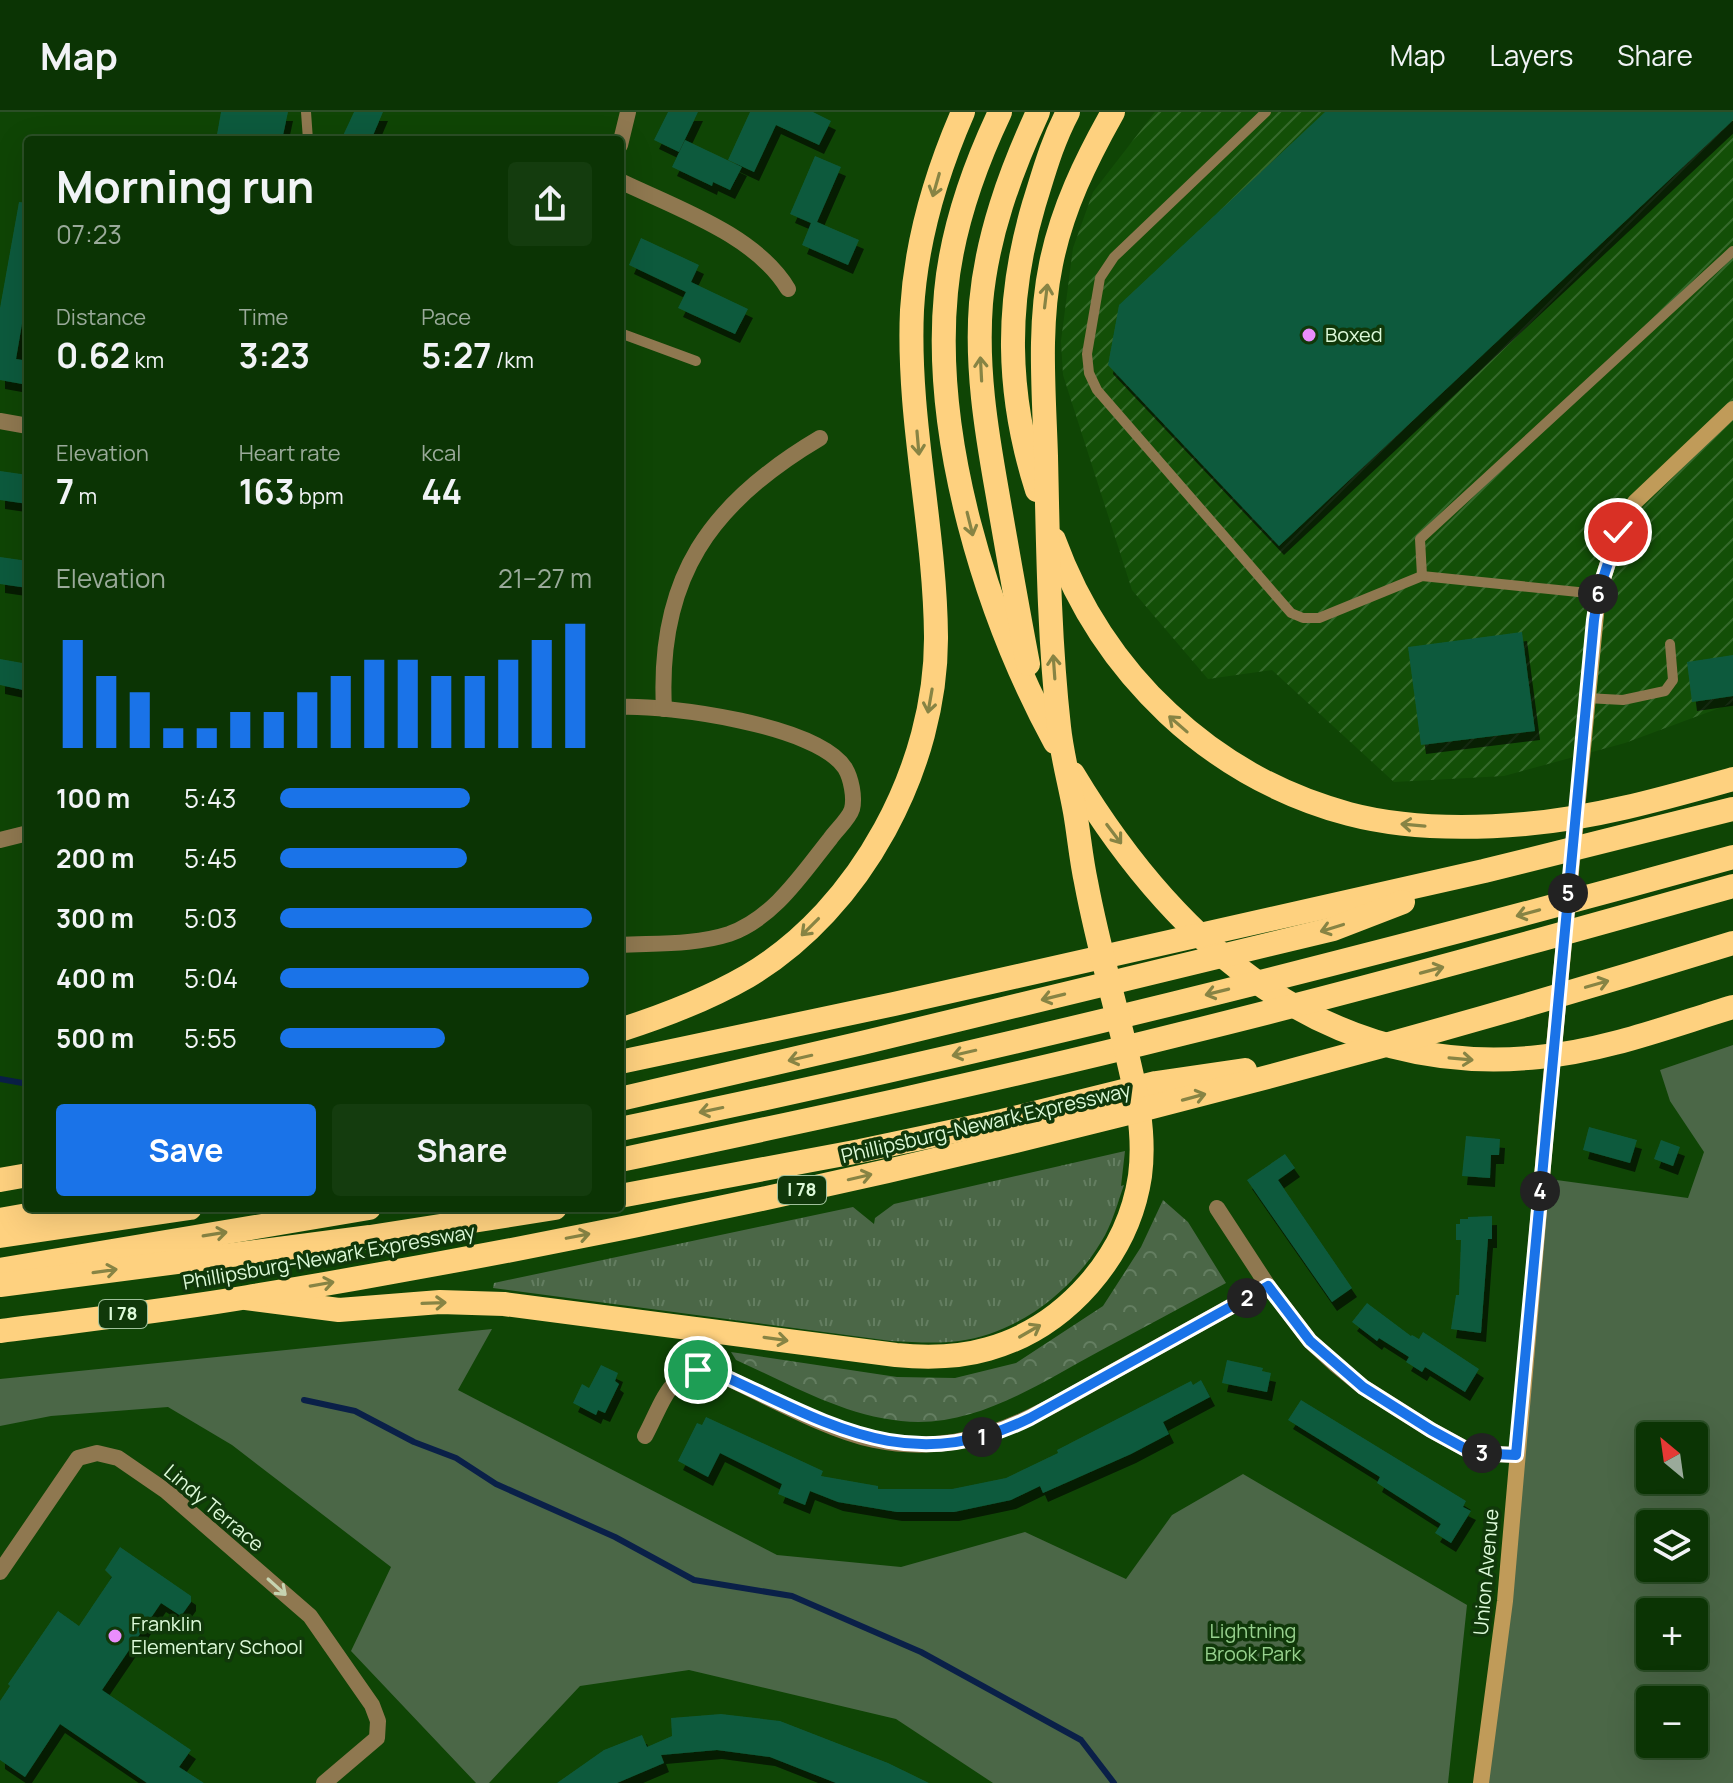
<!DOCTYPE html>
<html lang="en">
<head>
<meta charset="utf-8">
<style>
  body { margin:0; font-family:Manrope,sans-serif; background:#143c0e; color:#f1f3f6; height:100vh; display:flex; flex-direction:column; font-size:30px; white-space:nowrap }
  * { box-sizing:border-box; margin:0 }
  p { font-size:26px; color:#9aaa9a }
  .icon { flex:none; width:44px; height:44px; fill:none; stroke:currentColor; stroke-width:2; stroke-linecap:round; stroke-linejoin:round }
  .map { position:relative; flex:1; overflow:hidden }
  .details { position:absolute; left:24px; top:24px; width:600px; height:1076px; display:flex; flex-direction:column; background:#0b3404; border-radius:8px; box-shadow:0 8px 32px #0002,0 0 0 2px #2b4f26 }
  .details>* { flex:none }
  .needle { width:52px; rotate:331deg }
  .tools { position:absolute; left:1636px; top:1310px; display:grid; gap:16px }
  .tools a { display:grid; place-items:center; width:72px; height:72px; border-radius:8px; background:#0b3404; box-shadow:0 8px 32px #0002,0 0 0 2px #2b4f26; font-size:40px }
  .pin { position:absolute; display:grid; place-items:center; width:68px; height:68px; color:#fff; margin:-34px; border:4px solid #fff; border-radius:50%; box-shadow:0 2px 8px #0007 }
  .km { position:absolute; width:40px; height:40px; margin:-20px; border-radius:50%; background:#222; color:#fff; font-size:22px; line-height:40px; text-align:center }
  .round { display:grid; place-items:center; flex:none; width:84px; height:84px; border-radius:8px; background:#143c0e }
  .headline { display:flex; align-items:center; justify-content:space-between; height:136px; padding:0 32px }
  h1 { font-size:44px; font-weight:700; line-height:60px }
  .metrics { display:grid; grid-template-columns:repeat(3,1fr); gap:12px; height:136px; padding:8px 32px }
  .metrics div { display:grid; align-content:center }
  .metrics b { font-size:34px; font-weight:700 }
  .metrics small { font-size:22px; font-weight:400 }
  .metrics p { font-size:22px }
  .chart { height:224px; padding:16px 32px }
  .chart p { display:flex; justify-content:space-between }
  .chart svg { width:100%; height:144px; margin-top:8px; stroke:#1a73e8; stroke-width:6 }
  .primary-button { display:flex; gap:16px; margin-top:auto; padding:16px 32px }
  .primary-button a { flex:1; height:92px; border-radius:8px; background:#1a73e8; color:#fff; font-size:32px; font-weight:700; line-height:92px; text-align:center }
  .primary-button a+a { background:#143c0e; color:#f1f3f6 }
  ul { padding:0 32px; list-style:none; font-size:26px }
  li { display:grid; grid-template-columns:128px 96px 1fr; align-items:center; height:60px }
  li i { height:20px; border-radius:10px; background:#1a73e8 }
  header { display:flex; align-items:center; gap:48px; box-sizing:border-box; height:112px; padding:0 40px; background:#0b3404; border-bottom:2px solid #2b4f26 }
  header strong { font-size:38px }
  nav { display:flex; gap:44px; margin-inline-start:auto; font-size:28px }
  .map>svg:first-child { display:block }
</style>
</head>
<body>
<header>
<strong>Map</strong>
<nav><a>Map</a><a>Layers</a><a>Share</a></nav>
</header>
<div class="map">
<svg width="1733" height="1671" viewBox="0 0 1733 1671">
  <defs>
    <pattern id="industrial-furrows" width="10" height="10" patternUnits="userSpaceOnUse" patternTransform="scale(2)"><rect width="10" height="10" fill="#134f07"/><path d="M-1 1l2-2M0 10L10 0M9 11l2-2" fill="none" stroke="#35692b"/></pattern>
    <pattern id="grass-tufts" width="24" height="20" patternUnits="userSpaceOnUse" patternTransform="scale(2)"><rect width="24" height="20" fill="#4b6747"/><path d="M3 7l-1-3M5 7V3M7 7l1-3M15 17l-1-3M17 17v-4M19 17l1-3" fill="none" stroke="#647e61"/></pattern>
    <pattern id="forest-crowns" width="20" height="18" patternUnits="userSpaceOnUse" patternTransform="scale(2)"><rect width="20" height="18" fill="#4b6747"/><path d="M2 6a3 3 0 1 1 6 0M12 15a3 3 0 1 1 6 0" fill="none" stroke="#647e61"/></pattern>
    <filter id="shadow"><feDropShadow dx="5" dy="9" stdDeviation="0" flood-color="#0009"/></filter>
  </defs>
  <rect width="100%" height="100%" fill="#0f4505"/>
  <polygon fill="url(#industrial-furrows)" points="1155,0 1733,0 1733,591 1625,631 1504,664 1394,670 1272,558 1208,567 1132,478 1063,263 1061,229 1073,136 1093,80"/>
  <path fill="url(#grass-tufts)" d="M1125 1039 1121 1074 1124 1073C1117 1092 1112 1113 1101 1130 1071 1180 1018 1221 959 1229 936 1232 914 1230 891 1229L493 1176 494 1171 853 1095 874 1112 875 1106 894 1092Z"/>
  <path fill="url(#forest-crowns)" d="M1163 1088 1188 1110 1226 1171C1184 1194 1141 1217 1098 1240 1037 1273 973 1317 901 1309 842 1303 790 1272 736 1248L731 1240 897 1265 955 1266 1016 1251 1103 1194 1141 1135Z"/>
  <g fill="#4b6747" fill-rule="evenodd">
    <path d="M1733 933V1671H1480L1542 1066 1688 1086 1704 1040 1670 989 1660 958ZM1650 1324H1694V1368H1650ZM1650 1412H1694V1456H1650ZM1650 1500H1694V1544H1650ZM1650 1588H1694V1632H1650Z"/>
    <polygon points="492,1217 458,1278 777,1443 901,1455 1025,1420 1126,1467 1172,1403 1243,1362 1467,1493 1448,1671 993,1671 896,1607 689,1558 580,1574 489,1671 476,1671 351,1539 391,1455 232,1333 168,1295 51,1304 0,1314 0,1267"/>
  </g>
  <g fill="none" stroke-linecap="round" stroke-linejoin="round">
    <g stroke="#0a2048" stroke-width="6">
      <polyline points="0,967 28,972"/>
      <polyline points="304,1288 355,1299 414,1330 456,1346 496,1372 615,1425 694,1468 792,1484 921,1540 1081,1628 1114,1671"/>
    </g>
  </g>
  <g fill="#105a3d" filter="url(#shadow)">
    <polygon points="221,0 288,0 282,28 216,28"/>
    <polygon points="354,0 383,0 371,28 341,28"/>
    <polygon points="668,0 698,0 679,40 654,28"/>
    <polygon points="750,0 813,0 831,9 819,33 776,13 754,60 728,48"/>
    <polygon points="1325,0 1733,0 1733,8 1279,434 1108,253 1119,193"/>
    <polygon points="685,28 742,55 730,78 713,70 712,74 672,55"/>
    <polygon points="815,44 841,55 817,110 859,128 848,153 802,133 811,111 790,102"/>
    <polygon points="19,90 28,91 28,201 24,200 16,247 28,249 28,273 0,268 0,196"/>
    <polygon points="641,126 699,153 691,170 748,197 735,222 678,196 686,180 629,153"/>
    <polygon points="0,359 28,363 28,392 0,388"/>
    <polygon points="0,445 28,449 28,476 0,472"/>
    <polygon points="1522,520 1535,619 1421,633 1408,535"/>
    <polygon points="1733,543 1733,584 1692,590 1687,550"/>
    <polygon points="0,547 28,552 28,579 0,573"/>
    <polygon points="1589,1015 1637,1028 1630,1051 1583,1038"/>
    <polygon points="1466,1024 1500,1027 1499,1043 1491,1043 1490,1066 1462,1064"/>
    <polygon points="1661,1028 1680,1035 1673,1054 1654,1047"/>
    <polygon points="1285,1042 1295,1056 1278,1068 1352,1176 1332,1190 1247,1068"/>
    <polygon points="1492,1104 1492,1127 1488,1127 1481,1221 1451,1217 1456,1183 1459,1183 1461,1128 1456,1128 1456,1112 1460,1112 1460,1107 1468,1107 1468,1105"/>
    <polygon points="1367,1191 1411,1224 1412,1223 1419,1227 1423,1220 1479,1257 1465,1280 1425,1255 1422,1260 1406,1250 1409,1245 1379,1226 1377,1229 1352,1210"/>
    <polygon points="1227,1248 1263,1256 1262,1259 1271,1261 1267,1280 1222,1271"/>
    <polygon points="601,1253 618,1261 615,1269 619,1272 605,1301 598,1298 596,1303 573,1291 582,1272 589,1276"/>
    <polygon points="1201,1268 1210,1285 1163,1310 1169,1322 1131,1342 1043,1381 1040,1374 1011,1388 954,1400 897,1400 838,1390 810,1379 805,1393 778,1382 782,1372 720,1341 708,1365 678,1349 697,1311 702,1313 706,1305 823,1359 821,1364 878,1374 878,1377 952,1377 1006,1366 1058,1341 1057,1338 1191,1269 1193,1273"/>
    <polygon points="1301,1288 1466,1389 1463,1395 1471,1399 1451,1431 1435,1421 1441,1412 1377,1371 1380,1365 1288,1308"/>
    <polygon points="120,1435 191,1484 191,1490 181,1504 161,1491 102,1578 191,1638 179,1655 204,1671 147,1671 60,1612 25,1665 0,1648 0,1589 10,1574 8,1572 58,1499 79,1514 112,1465 105,1458"/>
    <polygon points="721,1602 780,1609 888,1651 929,1671 836,1671 770,1645 717,1638 661,1643 664,1651 617,1671 557,1671 604,1638 642,1623 647,1635 672,1624 671,1606"/>
  </g>
  <g fill="none" stroke-linecap="round" stroke-linejoin="round">
    <g stroke="#8f7850" stroke-width="10">
      <polyline points="306,0 308,28"/>
      <polyline points="1266,0 1114,145 1100,166 1087,242 1089,261 1097,278 1291,501 1303,506 1319,506 1422,464 1598,482"/>
      <polyline points="620,221 696,249"/>
      <polyline points="1422,464 1420,427 1733,139"/>
      <polyline points="1586,586 1623,588 1665,579 1673,568 1670,532"/>
    </g>
    <g stroke="#8f7850" stroke-width="16">
      <polyline points="620,33 628,0"/>
      <path d="M620 69C676 96 756 123 788 177"/>
      <polyline points="0,309 28,314"/>
      <path d="M620 595C669 593 817 613 845 656 851 666 855 685 852 697 849 707 836 718 830 727 802 762 774 806 729 822 695 833 656 831 620 833"/>
      <path d="M664 597C657 466 710 391 820 326"/>
      <polyline points="0,728 28,721"/>
      <polyline points="1217,1096 1268,1174 1310,1229 1336,1253 1363,1275 1431,1318 1473,1341 1516,1343"/>
      <path d="M645 1324C663 1291 671 1250 717 1261 763 1282 826 1318 874 1328 971 1348 1038 1302 1118 1257 1168 1229 1218 1202 1268 1174"/>
      <polyline points="0,1460 78,1346 97,1341 118,1346 166,1379 310,1504 372,1593 378,1609 377,1626 324,1671"/>
    </g>
    <polyline stroke="#c09b59" stroke-width="16" points="1481,1671 1505,1489 1548,996 1598,482 1618,420 1635,390 1733,297"/>
    <g stroke="#fed17f" stroke-width="24">
      <path d="M1000 0C973 57 952 116 946 180 932 326 986 503 1055 630"/>
      <path d="M1037 378C1006 281 1005 190 1034 92 1044 60 1052 30 1068 0"/>
      <path d="M1054 428C1103 562 1211 665 1349 702 1406 717 1467 717 1525 712 1596 706 1665 686 1733 667"/>
      <path d="M1028 552C1017 494 1007 437 997 379 986 317 976 255 981 191 987 124 1010 61 1038 0"/>
      <path d="M1073 662C1176 833 1327 967 1539 945 1605 939 1670 914 1733 895"/>
      <path d="M620 918C664 904 708 887 748 864 861 797 937 654 936 524 935 415 907 307 912 198 916 130 936 62 963 0"/>
      <polyline points="620,950 894,892 1484,759 1733,697"/>
      <polyline points="620,987 862,931 1333,817 1403,790"/>
      <path d="M620 1017C994 940 1365 847 1733 745"/>
      <path d="M620 1048C809 1008 998 968 1185 921 1369 876 1551 825 1733 774"/>
      <polyline points="0,1068 28,1063"/>
      <polyline points="620,1084 860,1039 1002,1009 1156,971 1245,958"/>
      <polyline points="0,1108 67,1096"/>
      <polyline points="0,1124 190,1096"/>
      <polyline points="0,1158 369,1096"/>
      <polyline points="0,1173 370,1125 555,1096"/>
      <path d="M246 1186 339 1198 440 1190 504 1192 896 1243C927 1246 957 1246 988 1237 1066 1215 1128 1144 1140 1064 1146 1018 1135 975 1124 930 1111 877 1096 824 1086 770 1081 747 1079 723 1075 700 1070 672 1062 644 1059 615 1049 525 1048 435 1046 344 1044 280 1038 215 1051 152 1062 97 1086 48 1113 0"/>
      <path d="M0 1219C83 1208 166 1199 248 1185 751 1102 1246 982 1733 831"/>
    </g>
  </g>
  <defs><path id="oneway-shaft" d="M-6 0H5M1.5-3L5.5 0L1.5 3" fill="none" stroke-width="1.6" stroke-linecap="round" stroke-linejoin="round" transform="scale(2)"/></defs>
  <g stroke="#878444">
    <use href="#oneway-shaft" transform="translate(936 73) rotate(106)"/>
    <use href="#oneway-shaft" transform="translate(1046 184) rotate(-83)"/>
    <use href="#oneway-shaft" transform="translate(981 257) rotate(-93)"/>
    <use href="#oneway-shaft" transform="translate(918 331) rotate(85)"/>
    <use href="#oneway-shaft" transform="translate(970 412) rotate(76)"/>
    <use href="#oneway-shaft" transform="translate(1054 555) rotate(-94)"/>
    <use href="#oneway-shaft" transform="translate(930 589) rotate(100)"/>
    <use href="#oneway-shaft" transform="translate(1178 612) rotate(-139)"/>
    <use href="#oneway-shaft" transform="translate(1413 713) rotate(-175)"/>
    <use href="#oneway-shaft" transform="translate(1114 722) rotate(53)"/>
    <use href="#oneway-shaft" transform="translate(1528 801) rotate(165)"/>
    <use href="#oneway-shaft" transform="translate(810 815) rotate(135)"/>
    <use href="#oneway-shaft" transform="translate(1332 816) rotate(163)"/>
    <use href="#oneway-shaft" transform="translate(1432 858) rotate(-15)"/>
    <use href="#oneway-shaft" transform="translate(1597 872) rotate(-16)"/>
    <use href="#oneway-shaft" transform="translate(1217 880) rotate(166)"/>
    <use href="#oneway-shaft" transform="translate(1053 885) rotate(166)"/>
    <use href="#oneway-shaft" transform="translate(964 941) rotate(167)"/>
    <use href="#oneway-shaft" transform="translate(800 946) rotate(167)"/>
    <use href="#oneway-shaft" transform="translate(1461 947) rotate(5)"/>
    <use href="#oneway-shaft" transform="translate(1194 985) rotate(-15)"/>
    <use href="#oneway-shaft" transform="translate(711 998) rotate(168)"/>
    <use href="#oneway-shaft" transform="translate(860 1065) rotate(-13)"/>
    <use href="#oneway-shaft" transform="translate(215 1122) rotate(-9)"/>
    <use href="#oneway-shaft" transform="translate(578 1124) rotate(-11)"/>
    <use href="#oneway-shaft" transform="translate(105 1159) rotate(-8)"/>
    <use href="#oneway-shaft" transform="translate(322 1172) rotate(-10)"/>
    <use href="#oneway-shaft" transform="translate(434 1191) rotate(-2)"/>
    <use href="#oneway-shaft" transform="translate(1030 1219) rotate(-30)"/>
    <use href="#oneway-shaft" transform="translate(776 1227) rotate(8)"/>
  </g>
  <use stroke="#c6d3b0" href="#oneway-shaft" transform="translate(277 1475) rotate(42)"/>
  <g fill="none" stroke-linecap="round" stroke-linejoin="round">
    <g stroke="#fff" stroke-width="16">
      <path id="route" d="M698 1258 717 1261C828 1311 908 1366 1030 1306L1268 1174 1310 1229 1363 1275 1431 1318 1473 1341 1516 1343 1594 508 1598 482 1618 420"/>
    </g>
    <use href="#route" stroke="#1a73e8" stroke-width="10"/>
  </g>
  <g fill="#ea8dfc" stroke="#10380a" stroke-width="3">
    <circle cx="1309" cy="223" r="8"/>
    <circle cx="115" cy="1524" r="8"/>
  </g>
  <g text-anchor="middle" stroke-width="7" stroke-linejoin="round" paint-order="stroke">
    <g fill="#10380a" stroke="#a0c09b" stroke-width="2">
      <rect x="778" y="1064" width="48" height="28" rx="6"/>
      <rect x="99" y="1188" width="48" height="28" rx="6"/>
    </g>
    <g font-size="18" font-weight="bold" fill="#ddfad9">
      <text x="802" y="1084">I 78</text>
      <text x="123" y="1208">I 78</text>
    </g>
    <g font-size="20" fill="#ddfad9" stroke="#10380a" text-anchor="start">
      <text x="1325" y="230">Boxed</text>
      <text x="131" y="1519">Franklin<tspan x="131" dy="23">Elementary School</tspan></text>
    </g>
    <g font-size="20" fill="#ddfad9" stroke="#10380a">
      <text transform="translate(986 1011) rotate(-13)" y="7">Phillipsburg-Newark Expressway</text>
      <text transform="translate(329 1145) rotate(-10)" y="7">Phillipsburg-Newark Expressway</text>
      <text transform="translate(214 1396) rotate(40)" y="7">Lindy Terrace</text>
      <text transform="translate(1486 1460) rotate(-85)" y="7">Union Avenue</text>
    </g>
    <g font-size="20" fill="#97d18e" stroke="#10380a">
      <text x="1253" y="1526">Lightning<tspan x="1253" dy="23">Brook Park</tspan></text>
    </g>
  </g>
</svg>
<div class="tools">
<a><svg class="needle" viewBox="-14 -14 28 28"><path d="M0-13l5 13h-10z" fill="#e53935"/><path d="M0 13l5-13h-10z" fill="#9aaa9a"/></svg></a>
<a><svg class="icon" aria-label="layers" viewBox="0 0 24 24"><path d="M12 4l9 5-9 5-9-5zM3 14l9 5 9-5"/></svg></a>
<a>+</a>
<a>−</a>
</div>
<div class="pin" style="left:698px;top:1258px;background:#1e9e55"><svg class="icon" aria-label="arrive" viewBox="0 0 24 24"><path d="M6 21V4h12l-3 4 3 4H6"/></svg></div>
<div class="pin" style="left:1618px;top:420px;background:#d93025"><svg class="icon" aria-label="check" viewBox="0 0 24 24"><path d="M5 12l5 5 9-10"/></svg></div>
<b class="km" style="left:982px;top:1325px">1</b>
<b class="km" style="left:1247px;top:1186px">2</b>
<b class="km" style="left:1482px;top:1341px">3</b>
<b class="km" style="left:1540px;top:1079px">4</b>
<b class="km" style="left:1568px;top:781px">5</b>
<b class="km" style="left:1598px;top:482px">6</b>
<section class="details">
<div class="headline"><div><h1>Morning run</h1><p>07:23</p></div><a class="round"><svg class="icon" aria-label="share" viewBox="0 0 24 24"><path d="M12 15V3M7 8l5-5 5 5M5 13v7h14v-7"/></svg></a></div>
<div class="metrics">
<div><p>Distance</p><b>0.62<small> km</small></b></div>
<div><p>Time</p><b>3:23</b></div>
<div><p>Pace</p><b>5:27<small> /km</small></b></div>
</div>
<div class="metrics">
<div><p>Elevation</p><b>7<small> m</small></b></div>
<div><p>Heart rate</p><b>163<small> bpm</small></b></div>
<div><p>kcal</p><b>44</b></div>
</div>
<div class="chart"><p><span>Elevation</span>21–27 m</p>
<svg viewBox="0 0 160 44" preserveAspectRatio="none"><path d="M5 44V11M15 44V22M25 44V27M35 44V38M45 44V38M55 44V33M65 44V33M75 44V27M85 44V22M95 44V17M105 44V17M115 44V22M125 44V22M135 44V17M145 44V11M155 44V6"/></svg>
</div>
<ul>
<li><b>100 m</b>5:43<i style="width:61%"></i></li>
<li><b>200 m</b>5:45<i style="width:60%"></i></li>
<li><b>300 m</b>5:03<i style="width:100%"></i></li>
<li><b>400 m</b>5:04<i style="width:99%"></i></li>
<li><b>500 m</b>5:55<i style="width:53%"></i></li>
</ul>
<div class="primary-button"><a>Save</a><a>Share</a></div>
</section>
</div>
</body>
</html>
